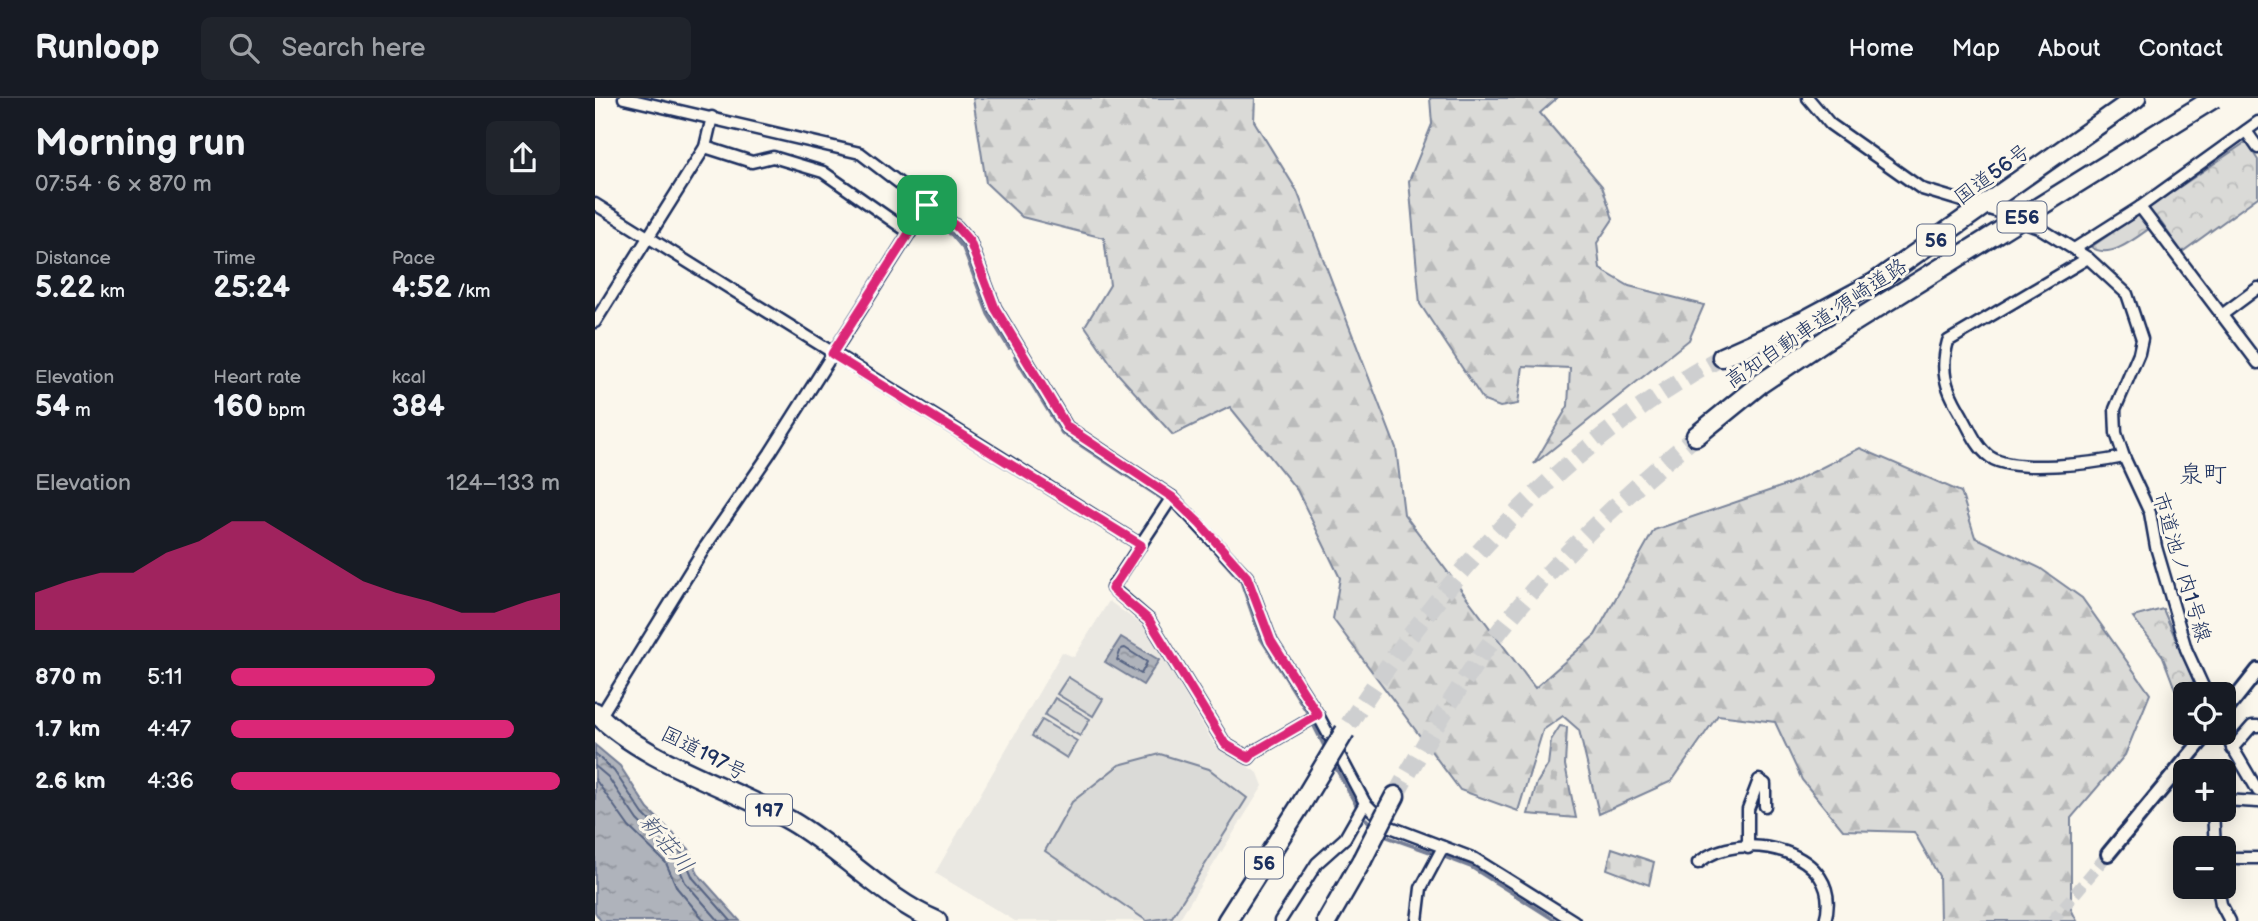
<!DOCTYPE html>
<html lang="en">
<head>
<meta charset="utf-8">
<style>
  body { margin:0; font-family:"Balsamiq Sans","Klee One",sans-serif; background:#20242c; color:#f1f3f6; height:100vh; display:flex; flex-direction:column; font-size:26px; white-space:nowrap }
  * { box-sizing:border-box; margin:0 }
  p { font-size:23px; color:#9ea1a6 }
  .icon { flex:none; width:38px; height:38px; fill:none; stroke:currentColor; stroke-width:2; stroke-linecap:round; stroke-linejoin:round }
  .map { position:relative; flex:1; overflow:hidden }
  .sheet { display:flex; flex-direction:column; background:#171b24; width:595px }
  .sheet>* { flex:none }
  .controls { position:absolute; left:1578px; top:584px; display:grid; gap:14px }
  .controls a { display:grid; place-items:center; width:63px; height:63px; border-radius:10px; background:#171b24; box-shadow:0 4px 18px #0003; font-size:35px }
  .pin { position:absolute; display:grid; place-items:center; width:60px; height:60px; color:#fff; margin:-30px; border-radius:14px; box-shadow:0 4px 10px #0006 }
  .round { display:grid; place-items:center; flex:none; width:74px; height:74px; border-radius:10px; background:#20242c }
  .summary { display:flex; align-items:center; justify-content:space-between; height:119px; padding:0 35px }
  h1 { font-size:38px; font-weight:800; line-height:52px }
  .figures { display:grid; grid-template-columns:repeat(3,1fr); gap:10px; height:119px; padding:7px 35px }
  .figures div { display:grid; align-content:center }
  .figures b { font-size:30px; font-weight:800 }
  .figures small { font-size:19px; font-weight:400 }
  .figures p { font-size:19px }
  .chart { height:196px; padding:14px 35px }
  .chart p { display:flex; justify-content:space-between }
  .chart svg { width:100%; height:126px; margin-top:7px; fill:#db2777; opacity:.7 }
  ul { padding:0 35px; list-style:none; font-size:23px }
  li { display:grid; grid-template-columns:112px 84px 1fr; align-items:center; height:52px }
  li i { height:18px; border-radius:9px; background:#db2777 }
  header { display:flex; align-items:center; gap:42px; box-sizing:border-box; height:98px; padding:0 35px; background:#171b24; border-bottom:2px solid #363941 }
  header strong { font-size:33px }
  nav { display:flex; gap:38px; margin-inline-start:auto; font-size:24px }
  .search { width:490px; height:63px; background:#20242c; display:flex; align-items:center; gap:18px; box-sizing:border-box; padding:0 24px; border-radius:10px; color:#9ea1a6; font-size:26px }
  main { display:flex; flex:1; min-height:0 }
  .map>svg:first-child { display:block }
</style>
</head>
<body>
<header>
<strong>Runloop</strong>
<div class="search"><svg class="icon" aria-label="search" viewBox="0 0 24 24"><circle cx="10" cy="10" r="6"/><path d="M15 15l6 6"/></svg>Search here</div>
<nav><a>Home</a><a>Map</a><a>About</a><a>Contact</a></nav>
</header>
<main>
<section class="sheet">
<div class="summary"><div><h1>Morning run</h1><p>07:54 · 6 × 870 m</p></div><a class="round"><svg class="icon" aria-label="share" viewBox="0 0 24 24"><path d="M12 15V3M7 8l5-5 5 5M5 13v7h14v-7"/></svg></a></div>
<div class="figures">
<div><p>Distance</p><b>5.22<small> km</small></b></div>
<div><p>Time</p><b>25:24</b></div>
<div><p>Pace</p><b>4:52<small> /km</small></b></div>
</div>
<div class="figures">
<div><p>Elevation</p><b>54<small> m</small></b></div>
<div><p>Heart rate</p><b>160<small> bpm</small></b></div>
<div><p>kcal</p><b>384</b></div>
</div>
<div class="chart"><p><span>Elevation</span>124–133 m</p>
<svg viewBox="0 0 160 44" preserveAspectRatio="none"><path d="M0 44V31L10 27L20 24L30 24L40 17L50 13L60 6L70 6L80 13L90 20L100 27L110 31L120 34L130 38L140 38L150 34L160 31V44z"/></svg>
</div>
<ul>
<li><b>870 m</b>5:11<i style="width:62%"></i></li>
<li><b>1.7 km</b>4:47<i style="width:86%"></i></li>
<li><b>2.6 km</b>4:36<i style="width:100%"></i></li>
</ul>
</section>
<div class="map">
<svg width="1663" height="823" viewBox="0 0 1663 823">
  <defs>
    <pattern id="forest-firs" width="22" height="20" patternUnits="userSpaceOnUse" patternTransform="scale(1.75)"><rect width="22" height="20" fill="#dadad7"/><path d="M5 1l3.5 6h-7zM16 11l3.5 6h-7z" fill="#babbbb"/></pattern>
    <pattern id="cemetery-stones" width="16" height="16" patternUnits="userSpaceOnUse" patternTransform="scale(1.75)"><rect width="16" height="16" fill="#dadad7"/><path d="M2 7V4a2 2 0 0 1 4 0v3zM10 15v-3a2 2 0 0 1 4 0v3z" fill="#babbbb"/></pattern>
    <pattern id="park-crowns" width="20" height="18" patternUnits="userSpaceOnUse" patternTransform="scale(1.75)"><rect width="20" height="18" fill="#dadad7"/><path d="M2 6a3 3 0 1 1 6 0M12 15a3 3 0 1 1 6 0" fill="none" stroke="#babbbb"/></pattern>
    <pattern id="water-ripples" width="26" height="14" patternUnits="userSpaceOnUse" patternTransform="scale(1.75)"><rect width="26" height="14" fill="#afb3bb"/><path d="M2 4q2-2 4 0t4 0M15 11q2-2 4 0t4 0" fill="none" stroke="#8e929b"/></pattern>
  </defs>
  <rect width="100%" height="100%" fill="#fbf7ec"/>
  <filter id="ink" filterUnits="userSpaceOnUse"><feTurbulence type="fractalNoise" baseFrequency=".0143" numOctaves="2"/><feDisplacementMap in="SourceGraphic" scale="14" xChannelSelector="R" yChannelSelector="G"/><feConvolveMatrix kernelMatrix="1 2 1 2 8 2 1 2 1" color-interpolation-filters="sRGB"/></filter>
  <g filter="url(#ink)">
    <polygon fill="#eae8e2" points="514,503 551,530 620,648 663,675 668,688 583,823 420,823 340,775 467,554 479,559"/>
    <g fill="#dadad7" stroke="#7a849a" stroke-width="2">
      <polygon points="473,579 508,601 498,618 462,596"/>
      <polygon points="460,600 495,621 485,638 450,617"/>
      <polygon points="447,622 482,643 472,660 437,638"/>
      <polygon points="565,656 614,671 652,700 577,819 552,823 450,753 477,704 524,667"/>
    </g>
    <g fill="url(#forest-firs)" stroke="#7a849a" stroke-width="2">
      <polygon points="378,0 660,0 659,23 702,93 801,350 809,416 940,590 1000,537 1059,432 1194,386 1265,350 1366,394 1380,439 1445,470 1487,500 1555,596 1530,657 1476,720 1476,811 1482,823 1345,823 1344,778 1319,734 1248,732 1207,682 1180,624 1123,617 1077,683 1004,716 984,632 968,618 948,632 923,713 865,692 738,521 745,480 702,392 635,309 578,337 523,276 490,228 515,187 509,140 427,119 391,85"/>
      <polygon points="835,0 962,0 945,15 1007,88 1018,121 1002,145 1005,171 1034,188 1109,207 1094,242 939,366 973,308 975,270 928,268 923,306 905,309 889,303 825,206 814,83 837,26"/>
    </g>
    <g fill="url(#cemetery-stones)" stroke="#7a849a" stroke-width="2">
      <polygon points="965,628 972,629 970,667 981,720 933,716 942,685 953,667 956,642"/>
      <polygon points="1017,750 1059,764 1054,787 1012,771"/>
    </g>
    <g fill="url(#park-crowns)" stroke="#7a849a" stroke-width="2">
      <path d="M1651 44 1663 62V99L1587 154 1565 123C1546 135 1517 164 1496 149Z"/>
      <polygon points="1568,511 1599,584 1580,591 1567,557 1538,519"/>
    </g>
    <g fill="url(#water-ripples)" stroke="#747e96" stroke-width="2">
      <polygon points="526,539 564,562 548,587 510,564"/>
      <polygon points="0,647 25,668 53,711 94,751 103,776 145,823 6,823 0,814"/>
    </g>
    <g fill="none" stroke-linecap="round" stroke-linejoin="round">
      <g stroke="#566483" stroke-width="2">
        <polygon points="530,550 552,564 546,576 522,562 526,551"/>
        <polyline points="0,656 19,673 48,716 87,755 98,780 136,823"/>
        <polyline points="0,668 13,679 42,722 80,760 90,784 124,823"/>
        <polyline points="0,681 34,729 71,765 82,790 110,823"/>
      </g>
      <g stroke="#747e96" stroke-width="3.5">
        <polyline points="333,121 357,137 368,150 393,216 414,250"/>
        <polyline points="420,259 467,335 569,402"/>
        <polyline points="579,408 646,483 665,539 712,614"/>
        <polyline points="718,626 731,652"/>
        <polyline points="738,665 761,707"/>
        <polyline points="771,721 779,730"/>
        <polyline points="787,737 838,755"/>
        <polyline points="850,759 876,769 961,823"/>
      </g>
      <polyline stroke="#cecfd0" stroke-width="12" stroke-dasharray="12 6" stroke-linecap="butt" points="1457,823 1513,756"/>
      <g stroke="#cecfd0" stroke-width="18" stroke-dasharray="18 9" stroke-linecap="butt">
        <path d="M754 626C850 476 969 346 1127 259"/>
        <path d="M800 698C826 652 853 606 883 562 943 477 1021 404 1101 338"/>
      </g>
      <g stroke="#1b2f5e" stroke-width="15">
        <g id="street">
          <polyline points="29,0 265,55 362,129 375,144 400,210 472,329 577,399 652,479 676,543 723,617 770,705 793,728 880,761 979,823"/>
          <polyline points="1213,0 1235,26 1327,91 1407,115 1443,129 1493,160 1532,196 1547,241 1544,255 1520,311 1521,335 1529,359 1555,415 1561,449 1591,551 1612,597"/>
          <polyline points="1651,33 1663,50"/>
          <polyline points="110,49 157,64 178,59 228,74 315,135"/>
          <polyline points="0,106 546,447"/>
          <polyline points="1545,109 1663,265"/>
          <polyline points="1479,151 1545,109 1663,24"/>
          <path d="M1493 160 1353 243C1345 272 1350 289 1365 314 1374 329 1381 349 1395 359 1420 376 1500 365 1529 359"/>
          <polyline points="1628,216 1663,190"/>
          <polyline points="0,224 110,49 117,19"/>
          <polyline points="577,399 517,490 554,522 630,646 654,660 659,654 723,617"/>
          <polyline points="5,619 110,449 175,355 332,107"/>
          <polyline points="1629,635 1663,693"/>
          <polyline points="1637,651 1657,628 1663,628"/>
          <polyline points="1629,702 1663,704"/>
          <polyline points="1618,712 1620,751"/>
          <polyline points="1153,750 1153,711 1164,682 1170,686 1170,708"/>
          <polyline points="1629,760 1663,760"/>
          <path d="M1103 765C1145 729 1251 752 1230 823"/>
          <polyline points="1623,789 1626,806 1635,823"/>
          <polyline points="685,823 722,765 750,740 770,705"/>
          <polyline points="822,823 826,790 848,749"/>
        </g>
      </g>
      <g stroke="#1b2f5e" stroke-width="18">
        <g id="secondary">
          <polyline points="1629,615 1663,572"/>
          <polyline points="1513,756 1613,635"/>
        </g>
      </g>
      <g stroke="#1b2f5e" stroke-width="23">
        <g id="highway">
          <polyline points="1127,259 1212,221 1279,185 1541,0"/>
          <polyline points="1101,338 1165,286 1235,239"/>
          <path d="M0 614C50 665 134 688 196 723 245 751 292 803 342 823"/>
          <polyline points="792,713 800,698"/>
          <polyline points="632,823 705,708"/>
          <polyline points="732,823 767,762"/>
        </g>
      </g>
      <use href="#street" stroke="#fbf7ec" stroke-width="10"/>
      <use href="#secondary" stroke="#fbf7ec" stroke-width="12"/>
      <use href="#highway" stroke="#fbf7ec" stroke-width="18"/>
      <g stroke="#1b2f5e" stroke-width="23" stroke-linecap="butt">
        <g id="highway-bridge">
          <polyline points="1235,239 1619,0"/>
          <polyline points="705,708 750,633"/>
          <polyline points="767,762 792,713"/>
        </g>
      </g>
      <use href="#highway-bridge" stroke="#fbf7ec" stroke-width="18"/>
    </g>
  </g>
  <g fill="none" stroke-linecap="round" stroke-linejoin="round" filter="url(#ink)">
    <g stroke="#fff" stroke-width="14">
      <polygon id="route" points="332,107 362,129 375,144 400,210 472,329 577,399 605,426 652,479 676,543 723,617 659,654 654,660 630,646 554,522 517,491 546,447 237,256"/>
    </g>
    <use href="#route" stroke="#db2777" stroke-width="9"/>
  </g>
  <g text-anchor="middle" stroke-width="6" stroke-linejoin="round" paint-order="stroke">
    <g fill="#fbf7ec" stroke="#5e6b89" stroke-width="2">
      <rect x="1402.5" y="103.5" width="49" height="31" rx="5"/>
      <rect x="1322" y="126.5" width="38" height="31" rx="5"/>
      <rect x="151" y="696.5" width="46" height="31" rx="5"/>
      <rect x="650" y="749.5" width="38" height="31" rx="5"/>
    </g>
    <g font-size="19" font-weight="bold" fill="#1b2f5e">
      <text x="1427" y="126">E56</text>
      <text x="1341" y="149">56</text>
      <text x="174" y="719">197</text>
      <text x="669" y="772">56</text>
    </g>
    <g font-size="21" fill="#1b2f5e" stroke="#fbf7ec">
      <text transform="translate(1397 76) rotate(-36)" y="7">国道56号</text>
      <text transform="translate(1221 225) rotate(-34)" y="7">高知自動車道;須崎道路</text>
      <text transform="translate(1587 469) rotate(73)" y="7">市道池ノ内1号線</text>
      <text transform="translate(109 655) rotate(27)" y="7">国道197号</text>
    </g>
    <g font-size="23" font-style="italic" fill="#47577a" stroke="#fbf7ec">
      <text transform="translate(72 745) rotate(50)" y="8">新荘川</text>
    </g>
    <g font-size="24" fill="#1b2f5e" stroke="#fbf7ec">
      <text x="1608" y="384">泉町</text>
    </g>
  </g>
</svg>
<div class="controls">
<a><svg class="icon" aria-label="locate" viewBox="0 0 24 24"><circle cx="12" cy="12" r="6"/><path d="M12 2v4M12 18v4M2 12h4M18 12h4"/></svg></a>
<a>+</a>
<a>−</a>
</div>
<div class="pin" style="left:332px;top:107px;background:#1e9e55"><svg class="icon" aria-label="arrive" viewBox="0 0 24 24"><path d="M6 21V4h12l-3 4 3 4H6"/></svg></div>
</div>
</main>
</body>
</html>
